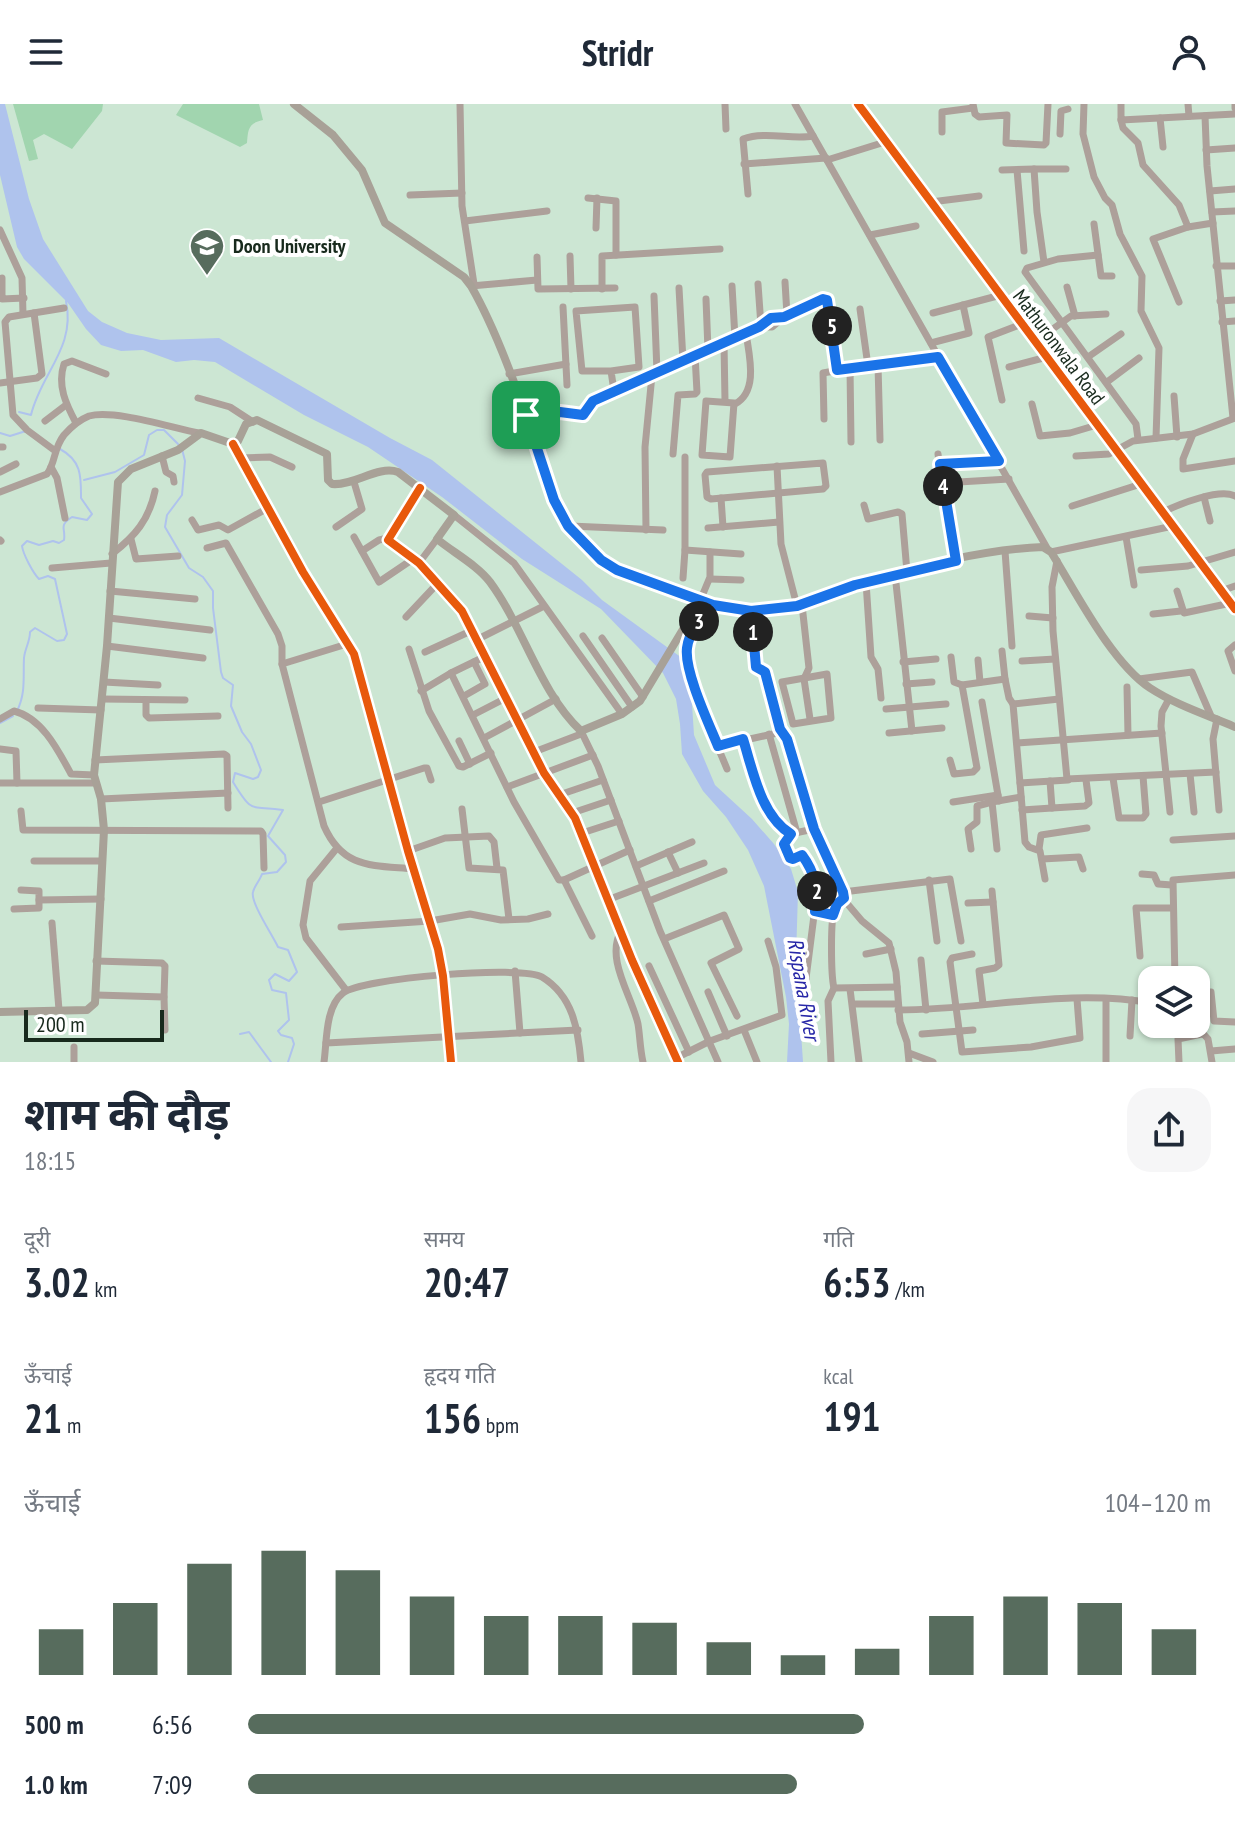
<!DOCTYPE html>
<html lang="hi">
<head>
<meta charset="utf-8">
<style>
  body { margin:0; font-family:"PT Sans Narrow","Noto Sans Devanagari",sans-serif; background:#f6f6f7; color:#1f2937; height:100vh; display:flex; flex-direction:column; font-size:30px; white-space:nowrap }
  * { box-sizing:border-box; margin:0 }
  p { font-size:26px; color:#747a83 }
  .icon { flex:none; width:44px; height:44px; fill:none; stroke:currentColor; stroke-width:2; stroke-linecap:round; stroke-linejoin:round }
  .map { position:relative; height:958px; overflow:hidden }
  .side { display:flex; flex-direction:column; background:#fff; flex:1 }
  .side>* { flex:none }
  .tools { position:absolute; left:1138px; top:862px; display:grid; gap:16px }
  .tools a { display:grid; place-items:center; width:72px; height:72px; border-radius:16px; background:#fff; box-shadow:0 2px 6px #0004; font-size:40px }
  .scale { position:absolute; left:24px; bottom:20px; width:140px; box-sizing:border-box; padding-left:8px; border:4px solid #182a1d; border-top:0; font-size:22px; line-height:28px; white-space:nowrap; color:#182a1d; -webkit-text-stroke:6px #fff; paint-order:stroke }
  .pin { position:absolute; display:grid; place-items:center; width:68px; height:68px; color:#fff; margin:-34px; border-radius:16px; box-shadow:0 4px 12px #0006 }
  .km { position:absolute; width:40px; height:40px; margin:-20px; border-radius:50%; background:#222; color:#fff; font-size:22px; line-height:40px; text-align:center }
  .round { display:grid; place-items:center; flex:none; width:84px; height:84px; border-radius:24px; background:#f6f6f7 }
  .summary { display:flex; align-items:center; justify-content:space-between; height:136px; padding:0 24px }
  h1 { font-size:44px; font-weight:700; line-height:60px }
  .stats { display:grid; grid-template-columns:repeat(3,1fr); gap:12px; height:136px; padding:8px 24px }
  .stats div { display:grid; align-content:center }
  .stats b { font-size:40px; font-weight:700 }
  .stats small { font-size:22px; font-weight:400 }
  .stats p { font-size:22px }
  .chart { height:224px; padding:16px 24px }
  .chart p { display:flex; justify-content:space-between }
  .chart svg { width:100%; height:144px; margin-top:8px; stroke:#576c5d; stroke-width:6 }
  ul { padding:0 24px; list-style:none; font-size:26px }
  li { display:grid; grid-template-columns:128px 96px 1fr; align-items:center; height:60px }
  li i { height:20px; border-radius:10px; background:#576c5d }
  header { display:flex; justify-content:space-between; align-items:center; height:104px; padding:0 24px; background:#fff; font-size:36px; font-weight:700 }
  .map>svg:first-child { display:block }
</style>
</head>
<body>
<header><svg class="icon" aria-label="menu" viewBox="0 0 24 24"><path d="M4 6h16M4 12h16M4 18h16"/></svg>Stridr<svg class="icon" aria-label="person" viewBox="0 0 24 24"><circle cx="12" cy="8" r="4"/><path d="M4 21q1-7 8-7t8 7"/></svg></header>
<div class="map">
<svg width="1235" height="958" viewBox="0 0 1235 958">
  <rect width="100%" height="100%" fill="#cce6d3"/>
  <g fill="#a1d5af">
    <polygon points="13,0 103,0 102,7 72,45 44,30 33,36 38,55 29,57"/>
    <path d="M183 0H259L263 16C248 19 248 26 247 39L240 43 176 11Z"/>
  </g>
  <polygon fill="#afc3ed" points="0,0 5,0 29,95 43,135 88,207 102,218 127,229 161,236 219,234 390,334 432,356 582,476 602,496 682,554 690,570 694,631 715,681 752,715 774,740 791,765 798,788 796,854 803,958 787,958 789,920 786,893 764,782 748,746 726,713 703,687 682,650 680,620 676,595 663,569 601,505 522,455 442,393 368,343 304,311 215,258 194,256 176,258 143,246 121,247 101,241 86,225 68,199 24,155 17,143 0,71"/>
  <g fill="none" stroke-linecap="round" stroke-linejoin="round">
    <g stroke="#afc3ed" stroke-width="2">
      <path d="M19 308 31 311C41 269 76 244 66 197"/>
      <polyline points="0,329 10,332 26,327"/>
      <path d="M182 345 185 357 182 391 167 411 165 423 189 464 203 473 213 487V504L221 568 223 574 233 581 231 602 242 628 251 640 261 666 258 673 253 675 235 669 233 678C253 711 250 701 283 706L268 732 285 751 286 758 277 768 262 770C260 776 254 783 253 788 250 798 273 832 278 843L288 846 297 868 289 877 275 870 269 876 272 886 286 889 289 916 278 927 281 931 292 934 294 940 288 958"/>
      <polyline points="84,376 115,368 144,351 149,331 157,326 164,326 178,340"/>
      <path d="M17 607C26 589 23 573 24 554 25 544 30 538 30 528L35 524 57 537 64 536 67 530 55 475 48 472 39 475C33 469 23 450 22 442L27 437 39 441 53 437 59 439 64 436C66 424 58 422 72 413L87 416 92 410 81 394C81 373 82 357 60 345"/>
      <polyline points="0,619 13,612"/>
      <polyline points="240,930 249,928 271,958"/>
    </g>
    <g stroke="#ada09a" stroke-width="7">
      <polyline points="460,0 462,102 474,180"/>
      <polyline points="725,0 726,25"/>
      <polyline points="795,0 1047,444"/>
      <polyline points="858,0 1235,505"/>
      <polyline points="973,0 975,10 979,13 1007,11 1006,39 1044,41 1046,39 1048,0"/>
      <polyline points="1084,0 1083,30 1094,73 1105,94 1112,101 1120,130 1142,172 1141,207 1159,244 1156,334"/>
      <polyline points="1121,0 1121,16 1235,10"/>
      <polyline points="1188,0 1189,12"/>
      <polyline points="1235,0 1235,4"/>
      <polyline points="1205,12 1207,62 1233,314"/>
      <polyline points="1160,14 1163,43"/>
      <polyline points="1121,16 1123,24 1138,39 1143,61 1179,101 1188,123 1213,119"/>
      <polyline points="942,28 942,8 973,4"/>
      <polyline points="1060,30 1061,7 1068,5"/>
      <polyline points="1206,46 1235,44"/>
      <polyline points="827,56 885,38"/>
      <polyline points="744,60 826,54"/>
      <polyline points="1034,65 1066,65"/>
      <polyline points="1002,66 1034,65 1037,108 1044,158"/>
      <polyline points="1017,66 1024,147"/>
      <polyline points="1210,87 1235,85"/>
      <path d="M748 90 743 35C766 27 792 36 813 32"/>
      <polyline points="410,91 462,89"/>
      <polyline points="588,94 616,97 616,151"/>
      <polyline points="931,98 979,92"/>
      <polyline points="1212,108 1235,107"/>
      <polyline points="465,117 547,107"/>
      <polyline points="1094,120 1101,172 1112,172"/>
      <polyline points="596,124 597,94"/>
      <polyline points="0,126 22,174 23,210"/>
      <polyline points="870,131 916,122"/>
      <polyline points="1098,151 1058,155 1027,164 1025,168 1136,320 1138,335"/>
      <polyline points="570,152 571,185"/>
      <polyline points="537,153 538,185 615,184"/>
      <polyline points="1216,162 1235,162"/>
      <polyline points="2,174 2,195 24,194"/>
      <polyline points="785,178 787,211"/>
      <polyline points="758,180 761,222"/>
      <polyline points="471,182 537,176"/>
      <polyline points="732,182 735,234"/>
      <polyline points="1067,183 1075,212"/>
      <polyline points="679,184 683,257"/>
      <polyline points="602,185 602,152 720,145"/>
      <polyline points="654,192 657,268"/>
      <polyline points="706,195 708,246"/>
      <polyline points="1220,197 1235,196"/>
      <polyline points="1179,198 1153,135 1188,123"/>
      <polyline points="563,203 567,281"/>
      <polyline points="860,205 868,262"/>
      <polyline points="933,209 1001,191"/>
      <polyline points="1222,218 1235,217"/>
      <polyline points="759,223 772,223 784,213"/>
      <polyline points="1036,237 1071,212 1106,210"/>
      <polyline points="724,239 725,297"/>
      <polyline points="931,239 969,229 963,201"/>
      <polyline points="1088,253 1121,230"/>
      <polyline points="878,261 880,336"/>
      <polyline points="1009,263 1047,253"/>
      <polyline points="611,267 639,263 635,203 576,207 582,267 611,267 614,287"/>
      <polyline points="509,270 566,260"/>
      <polyline points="1107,278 1139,254"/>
      <polyline points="0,279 37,274 42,270 34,209"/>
      <polyline points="1174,292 1177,333"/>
      <polyline points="198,294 230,303 253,318"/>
      <polyline points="1002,296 988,233 1022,220"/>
      <polygon points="706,297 734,299 730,353 702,351"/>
      <path d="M735 300C759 287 749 251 746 229"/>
      <polyline points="1032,300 1040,332 1070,329 1097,321"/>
      <polyline points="526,311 560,308 583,311 593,297 759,223 771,214 784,213 825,195 830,209 837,266"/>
      <polyline points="824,315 823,269 850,264"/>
      <polyline points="45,317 66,301"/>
      <path d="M76 319C66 300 57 282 64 260L72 257 106 270"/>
      <polyline points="1193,330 1183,355 1183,365 1235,357"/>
      <polyline points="851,338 850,264 938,253"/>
      <polyline points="233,340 303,468 354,550 408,747 438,845 443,872 451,958"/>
      <polyline points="0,343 3,343"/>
      <polyline points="54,346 27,326 13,311 5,218 9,213 64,204"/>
      <polyline points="673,350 678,291 695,290 697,288 695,251"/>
      <polyline points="938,350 942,379"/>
      <polyline points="162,352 166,368 173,372 174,378"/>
      <polyline points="1076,352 1109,350 1133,337 1193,330 1235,314"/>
      <polyline points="685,353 685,446 741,450"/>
      <polyline points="241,354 270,353 292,363"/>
      <polygon points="823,359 826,382 823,385 711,395 707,393 705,371 707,368"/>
      <polyline points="940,360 999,357"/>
      <polyline points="777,362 781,440 797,502"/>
      <polyline points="51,363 57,374 65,414"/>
      <polyline points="0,368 16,360"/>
      <polyline points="420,384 388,436 419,459 462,507 544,669 575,714 632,856 678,958"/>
      <path d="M0 388 47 370C56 358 53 345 64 331 71 323 79 316 89 312 114 305 172 324 199 329"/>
      <polyline points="1204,393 1210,417"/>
      <polyline points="721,394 723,423"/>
      <polyline points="864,401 868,415 898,408 902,410 907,468"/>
      <polyline points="1072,402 1141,380"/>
      <path d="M1163 408C1179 400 1220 384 1235 392"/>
      <polyline points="454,411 514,459 622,610"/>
      <polyline points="192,416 198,426 219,421 228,426 268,404"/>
      <polyline points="570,422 663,426"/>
      <polyline points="336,423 362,405 354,378"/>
      <polyline points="708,424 779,418"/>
      <polyline points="646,426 645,343 652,271"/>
      <polyline points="354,433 379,478 413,455"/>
      <polyline points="1126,433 1134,481"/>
      <polyline points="131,435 136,455 178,452"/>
      <polyline points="0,436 1,437"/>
      <polyline points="207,444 226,439 278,530 282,542 282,560"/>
      <polyline points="362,447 379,436 388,434"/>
      <polyline points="1005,447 1012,542"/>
      <polyline points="1051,448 1173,422"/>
      <path d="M112 450C135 432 149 416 155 387"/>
      <polyline points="956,457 942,379 1009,375"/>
      <polyline points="1057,457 1052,483 1053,527 1067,675 1216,668"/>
      <polyline points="419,459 437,435"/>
      <polyline points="52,464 111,459"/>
      <polyline points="1141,466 1188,462 1235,448"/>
      <polyline points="895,470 912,627"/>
      <polyline points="683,474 685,446"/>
      <polyline points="710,475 741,476"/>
      <polyline points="866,478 871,553 878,565 881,594"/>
      <polyline points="110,487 195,495"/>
      <polyline points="1177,487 1184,509 1231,499"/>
      <polyline points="1221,487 1235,482"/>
      <polyline points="700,497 710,473 710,448"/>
      <path d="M713 501C702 513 689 527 687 544 684 568 717 640 727 665"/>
      <polyline points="802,501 809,564 804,575 810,615"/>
      <polyline points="751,507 756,563 765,568 780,625 787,635 814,725 839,776 845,797 862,817 889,839 896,868 900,918 907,938 909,958"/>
      <polyline points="1153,510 1181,507"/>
      <polyline points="1029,512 1053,514"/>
      <polyline points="406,513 438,479"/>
      <polyline points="109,514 210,526"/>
      <polyline points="583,532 632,603"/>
      <polyline points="602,534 643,593"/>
      <polyline points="478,535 544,502"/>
      <path d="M347 540 282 560 324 722C343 765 372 761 414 765"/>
      <polyline points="1235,541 1228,547 1235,567"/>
      <polyline points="107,542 203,554"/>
      <polyline points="409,545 429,607 459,662 463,663 491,649"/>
      <polyline points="1002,547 1005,575"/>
      <polyline points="425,548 473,526"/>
      <polyline points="486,552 451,569 514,698 559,776 564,776 630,746"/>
      <polyline points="951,553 954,578 962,581"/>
      <polyline points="978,556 980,578"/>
      <polyline points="1022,557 1055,555"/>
      <polyline points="903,558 936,555"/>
      <polygon points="827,570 831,614 793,620 782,578"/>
      <polyline points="1139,575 1192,568 1211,612"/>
      <polyline points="104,578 158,581"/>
      <polyline points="906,580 932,578"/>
      <polyline points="1127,583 1128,631"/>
      <polyline points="421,587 451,569"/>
      <polyline points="464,592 485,580 474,558"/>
      <polyline points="102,595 185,596"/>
      <polyline points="1059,595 1013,600 1020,679 1068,676"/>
      <polyline points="1169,595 1162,608 1161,622 1170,708"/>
      <polyline points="146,596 146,611 149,614 218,612"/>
      <polyline points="982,598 999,697"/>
      <polyline points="38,604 101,606"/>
      <polyline points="886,605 946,600"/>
      <polyline points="473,611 506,594"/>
      <path d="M0 615 14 607C42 614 58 646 71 670L94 671"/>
      <polyline points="1217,615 1213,635 1219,706"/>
      <polyline points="581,627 598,662 660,827 718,958"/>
      <polyline points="889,629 942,624"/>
      <polyline points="769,630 797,729"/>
      <polyline points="484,634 556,595"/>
      <path d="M743 635C754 668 762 707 790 730L814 725"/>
      <polyline points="459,637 470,660"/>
      <polyline points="1017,639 1162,629"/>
      <polyline points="718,642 782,628"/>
      <polyline points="0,645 16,647 17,679"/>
      <polyline points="534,648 581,630"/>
      <polyline points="95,656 224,650 227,652 228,704"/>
      <polyline points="950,656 954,670 973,668 977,664 962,581 1005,575 1009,594 1013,600"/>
      <polyline points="1190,670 1194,708"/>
      <polyline points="1113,674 1119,714 1143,714 1146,710 1143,672"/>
      <polyline points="1050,677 1052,704 1085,702 1089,699 1086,676"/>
      <polyline points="0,679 95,679"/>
      <polyline points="1020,679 1025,738 1029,743 1040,747 1045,775"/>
      <polyline points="507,683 593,651"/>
      <polyline points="559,691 603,676"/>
      <polyline points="101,695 228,689"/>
      <polyline points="319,698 424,664 427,664 431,676"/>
      <polyline points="953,698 998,691"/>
      <polyline points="462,705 469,764 503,766 509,815"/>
      <polyline points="1022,706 1052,704"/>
      <polyline points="21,707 23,726 261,727 263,730 264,764"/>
      <polyline points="572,709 611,696"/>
      <polyline points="582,729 619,717"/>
      <polyline points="791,730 784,740 790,754 803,752 812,767 817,788 805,882"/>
      <polyline points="1173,736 1235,732"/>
      <polyline points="337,744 310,777 303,821 306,834 346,886"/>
      <polyline points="971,745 968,725 977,718 977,702 992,698"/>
      <polyline points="997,745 992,698 1021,693"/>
      <polyline points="1039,745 1041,731 1087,724"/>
      <polyline points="408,747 445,734 489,732 494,738 497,764"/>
      <polyline points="668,748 678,769"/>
      <polyline points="1042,755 1079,753 1083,765"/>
      <polyline points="34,757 102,757"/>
      <polyline points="636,762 692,738"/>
      <polyline points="1142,770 1154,771 1158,780 1172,781"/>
      <polyline points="564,776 592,832"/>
      <polyline points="929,776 937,837"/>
      <polyline points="843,788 950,775 961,837"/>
      <path d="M844 794C839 797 837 798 835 803 830 814 831 872 834 884L897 883"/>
      <polyline points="610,795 704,759"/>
      <polyline points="39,796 101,795"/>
      <polyline points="649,797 724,767"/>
      <polyline points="968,799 993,798"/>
      <polyline points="14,805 39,804 39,787 21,786"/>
      <polyline points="52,819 59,906"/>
      <polyline points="341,823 430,817 470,810 501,816 528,815 548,810"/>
      <path d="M621 827C605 855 632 892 638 920 640 932 640 945 643 958"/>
      <polyline points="664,835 724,811 739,845 711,859 737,912"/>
      <polyline points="866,850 891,845"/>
      <polyline points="972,850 952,854 950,858 962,948 1031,943 1080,934 1077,895"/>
      <polyline points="1140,852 1136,804 1172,804"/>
      <polyline points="921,856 926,906"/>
      <polyline points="96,857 162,859 165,862 164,893"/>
      <polyline points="649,862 689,948"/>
      <polyline points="515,867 520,929"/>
      <polyline points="1175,876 1173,776 1235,771"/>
      <polyline points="850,885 859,958"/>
      <polyline points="708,888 727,932"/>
      <polyline points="1211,888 1214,917 1235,918"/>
      <polyline points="96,891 164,893 165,926"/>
      <polyline points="1106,895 1106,958"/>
      <polyline points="853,900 898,900"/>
      <polyline points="983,900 979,867 995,864 999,861 992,787"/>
      <polyline points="1196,903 1198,924 1208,935 1212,958"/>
      <path d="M898 906C983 906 1067 884 1152 899"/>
      <polyline points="744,926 757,958"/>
      <polyline points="922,930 973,926"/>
      <polyline points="1130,932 1132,896"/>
      <polyline points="326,939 578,926"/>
      <polyline points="1211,947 1235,945"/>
      <polyline points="909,949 933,958"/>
      <polyline points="676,954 710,937 782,911 776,863 768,837"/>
      <polyline points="74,958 74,943"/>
      <path d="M324 958C327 937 325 903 343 889 361 874 522 861 542 873 573 892 578 925 581 958"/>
      <polyline points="831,958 828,897 834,884"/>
      <polyline points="1179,958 1178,935 1202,930"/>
    </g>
    <g stroke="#a8a197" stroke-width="8">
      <path d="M294 0 333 31 362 66 385 119 464 173 471 182C494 222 511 268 526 312 548 373 556 430 617 466 659 482 705 505 751 507 790 508 821 491 857 480 912 463 986 445 1043 443L1051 448C1076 488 1111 558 1150 584 1176 601 1207 611 1235 623"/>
      <path d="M0 908 87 906 95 899 104 726 101 695 94 671 107 542 118 378 131 365 178 346 201 329 233 340 238 337 246 320 257 316 327 350 328 376 332 380C354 382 378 361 398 368L454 411 437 435C454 449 477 461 490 478 524 524 540 589 581 627L622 610 640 597 700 497"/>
    </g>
    <g stroke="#fff" stroke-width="13">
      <g id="cycleway">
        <polyline points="858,0 1235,505"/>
        <polyline points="233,340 303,468 354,550 408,747 438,845 443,872 451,958"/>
        <polyline points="420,384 388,436 419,459 462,507 544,669 575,714 632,856 678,958"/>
      </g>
    </g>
    <use href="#cycleway" stroke="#e8590c" stroke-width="8"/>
  </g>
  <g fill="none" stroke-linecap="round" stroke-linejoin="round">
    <g stroke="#fff" stroke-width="16">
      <path id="route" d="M526 311 554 396 568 422 601 456 617 466 713 501 751 507 756 563 765 568 780 625 787 635 814 725 843 788 844 794 837 800 833 811 815 807C818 785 816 770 802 751L793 755 790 754 784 740 791 730C761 712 753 667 743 635L718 642C709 620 684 567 687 544 689 527 702 513 713 501L751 507 797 502 855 481 956 457 940 360 999 357 938 253 837 266 827 196 823 195 784 213 771 214 759 223 593 297 583 311 560 308 526 311"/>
    </g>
    <use href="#route" stroke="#1a73e8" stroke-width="10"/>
  </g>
  <defs>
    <g id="university-pin" transform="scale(1.8)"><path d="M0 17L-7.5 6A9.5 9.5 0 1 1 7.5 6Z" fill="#576c5d" stroke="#fff"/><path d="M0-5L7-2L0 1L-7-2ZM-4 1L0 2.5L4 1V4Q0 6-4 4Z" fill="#fff"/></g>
  </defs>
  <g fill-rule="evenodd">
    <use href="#university-pin" x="207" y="142"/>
  </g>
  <g text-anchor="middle" stroke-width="8" stroke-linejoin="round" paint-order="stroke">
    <g font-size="20" font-weight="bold" fill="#182a1d" stroke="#fff" text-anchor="start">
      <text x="233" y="149">Doon University</text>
    </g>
    <g font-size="20" fill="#182a1d" stroke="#fff">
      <text transform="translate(1059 243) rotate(53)" y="7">Mathuronwala Road</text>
    </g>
    <g font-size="22" font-style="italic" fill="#2727a7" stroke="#fff">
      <text transform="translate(804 885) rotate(80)" y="8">Rispana River</text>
    </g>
  </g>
</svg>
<div class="tools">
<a><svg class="icon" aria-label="layers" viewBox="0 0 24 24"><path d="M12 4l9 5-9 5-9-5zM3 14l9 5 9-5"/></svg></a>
</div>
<div class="scale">200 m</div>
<div class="pin" style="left:526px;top:311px;background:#1e9e55"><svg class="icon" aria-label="arrive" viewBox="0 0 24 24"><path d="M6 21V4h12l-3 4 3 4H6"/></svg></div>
<b class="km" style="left:753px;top:528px">1</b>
<b class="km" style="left:817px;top:787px">2</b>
<b class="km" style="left:699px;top:517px">3</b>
<b class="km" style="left:943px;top:382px">4</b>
<b class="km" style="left:832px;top:222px">5</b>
</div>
<section class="side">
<div class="summary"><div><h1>शाम की दौड़</h1><p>18:15</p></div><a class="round"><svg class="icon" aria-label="share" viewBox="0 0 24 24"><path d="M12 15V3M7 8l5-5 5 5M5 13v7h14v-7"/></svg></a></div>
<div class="stats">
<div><p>दूरी</p><b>3.02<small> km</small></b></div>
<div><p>समय</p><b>20:47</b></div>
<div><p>गति</p><b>6:53<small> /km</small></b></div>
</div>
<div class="stats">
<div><p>ऊँचाई</p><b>21<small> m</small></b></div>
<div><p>हृदय गति</p><b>156<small> bpm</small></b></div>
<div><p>kcal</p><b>191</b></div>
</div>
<div class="chart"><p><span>ऊँचाई</span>104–120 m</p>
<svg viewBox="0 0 160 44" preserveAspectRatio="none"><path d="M5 44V30M15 44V22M25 44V10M35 44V6M45 44V12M55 44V20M65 44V26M75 44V26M85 44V28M95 44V34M105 44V38M115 44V36M125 44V26M135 44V20M145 44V22M155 44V30"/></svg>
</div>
<ul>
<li><b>500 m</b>6:56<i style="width:64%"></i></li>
<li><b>1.0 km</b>7:09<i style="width:57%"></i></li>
</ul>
</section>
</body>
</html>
